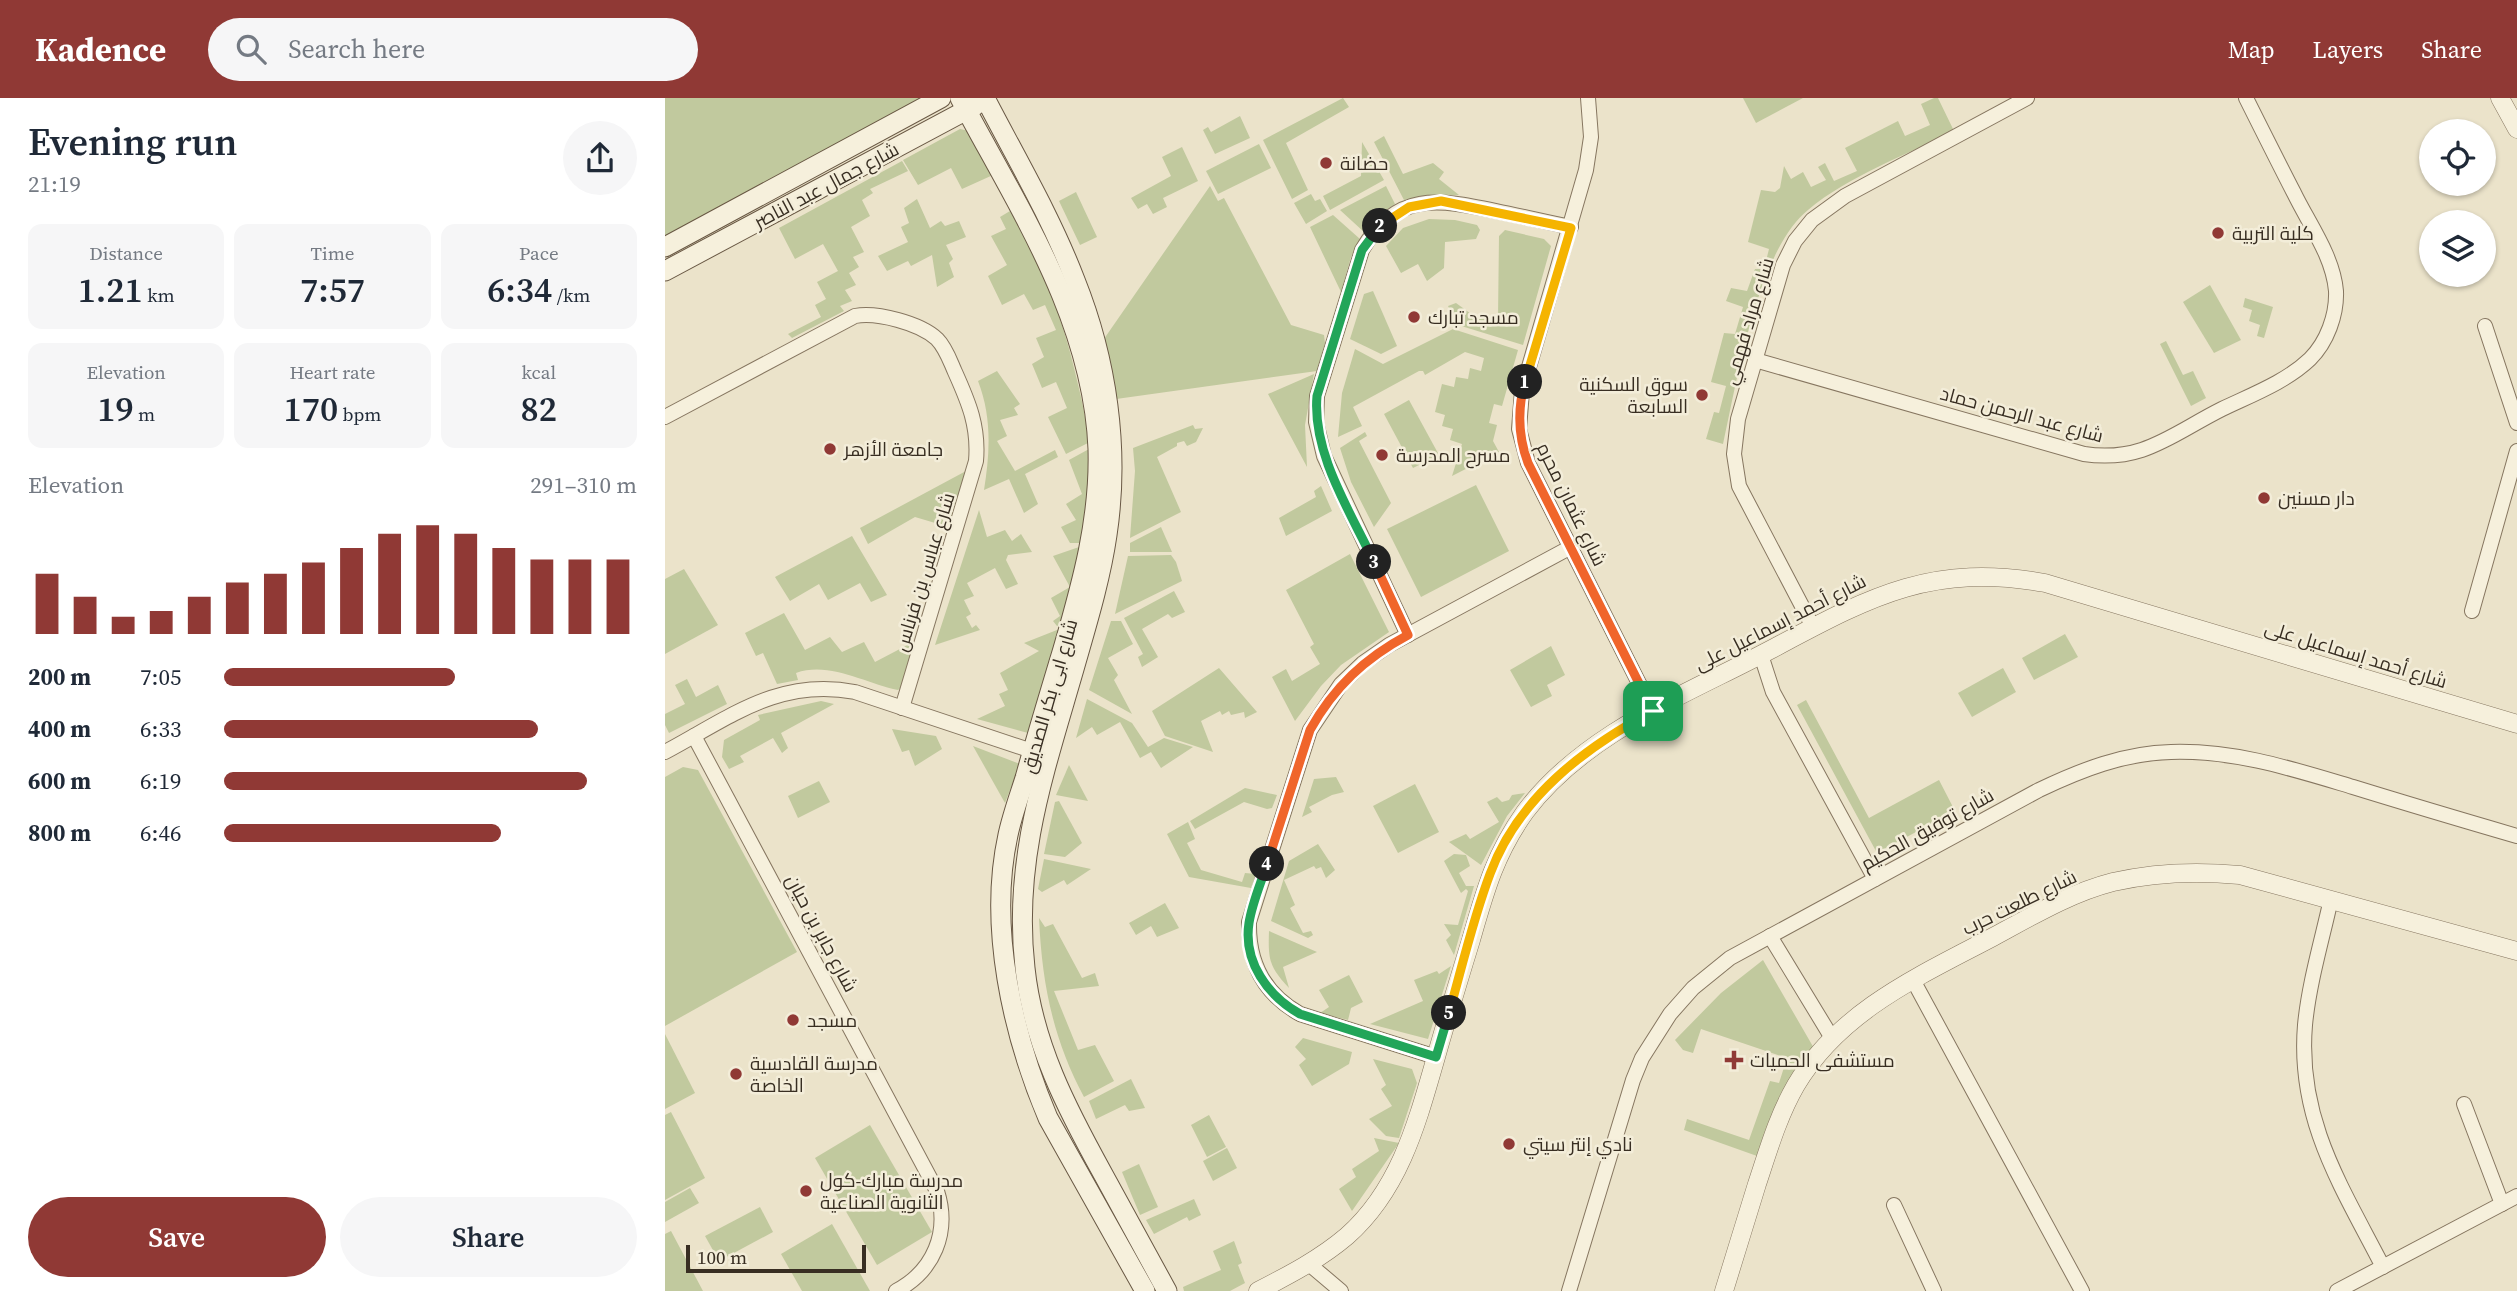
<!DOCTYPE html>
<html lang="en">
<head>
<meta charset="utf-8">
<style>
  body { margin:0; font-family:"Source Serif 4",Cairo,serif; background:#f6f6f7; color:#1f2937; height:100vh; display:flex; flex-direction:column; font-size:26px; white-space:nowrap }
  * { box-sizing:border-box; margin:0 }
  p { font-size:23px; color:#747a83 }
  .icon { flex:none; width:38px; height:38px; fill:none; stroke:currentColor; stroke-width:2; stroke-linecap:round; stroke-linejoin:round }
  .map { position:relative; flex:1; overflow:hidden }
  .side { display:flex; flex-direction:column; background:#fff; width:665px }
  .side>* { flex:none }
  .fabs { position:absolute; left:1754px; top:21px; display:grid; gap:14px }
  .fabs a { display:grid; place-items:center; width:77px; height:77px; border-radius:50%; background:#fff; box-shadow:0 2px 5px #0004; font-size:35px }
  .scale { position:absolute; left:21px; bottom:18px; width:180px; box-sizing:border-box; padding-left:7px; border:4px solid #382e22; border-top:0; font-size:19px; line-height:24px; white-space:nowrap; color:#382e22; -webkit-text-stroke:5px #f3edd9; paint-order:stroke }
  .pin { position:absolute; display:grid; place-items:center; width:60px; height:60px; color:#fff; margin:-30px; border-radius:14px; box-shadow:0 4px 10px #0006 }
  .km { position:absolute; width:35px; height:35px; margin:-18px; border-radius:50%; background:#222; color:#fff; font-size:19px; line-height:35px; text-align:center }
  .round { display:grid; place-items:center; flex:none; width:74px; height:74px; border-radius:37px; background:#f6f6f7 }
  .overview { display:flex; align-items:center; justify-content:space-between; height:119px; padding:0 28px }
  h1 { font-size:38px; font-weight:600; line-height:52px }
  .metrics { display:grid; grid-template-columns:repeat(3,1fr); gap:10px; height:119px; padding:7px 28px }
  .metrics div { display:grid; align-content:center; border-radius:14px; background:#f6f6f7; text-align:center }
  .metrics b { font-size:35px; font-weight:600 }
  .metrics small { font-size:19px; font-weight:400 }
  .metrics p { font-size:19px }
  .chart { height:196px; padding:14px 28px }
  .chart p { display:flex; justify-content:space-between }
  .chart svg { width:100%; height:126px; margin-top:7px; stroke:#903935; stroke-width:6 }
  .button { display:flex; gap:14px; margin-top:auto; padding:14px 28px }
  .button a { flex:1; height:80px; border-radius:42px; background:#903935; color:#fff; font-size:28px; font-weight:600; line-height:80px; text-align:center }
  .button a+a { background:#f6f6f7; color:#1f2937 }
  ul { padding:0 28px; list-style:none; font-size:23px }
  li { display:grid; grid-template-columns:112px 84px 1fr; align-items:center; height:52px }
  li i { height:18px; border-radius:9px; background:#903935 }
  header { display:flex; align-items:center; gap:42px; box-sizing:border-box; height:98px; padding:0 35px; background:#903935; color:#fff }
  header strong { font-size:33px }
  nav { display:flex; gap:38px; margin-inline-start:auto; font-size:24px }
  .search { width:490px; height:63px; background:#f6f6f7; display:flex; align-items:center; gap:18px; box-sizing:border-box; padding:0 24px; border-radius:38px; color:#747a83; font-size:26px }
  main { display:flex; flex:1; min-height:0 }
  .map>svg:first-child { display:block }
</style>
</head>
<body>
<header>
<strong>Kadence</strong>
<div class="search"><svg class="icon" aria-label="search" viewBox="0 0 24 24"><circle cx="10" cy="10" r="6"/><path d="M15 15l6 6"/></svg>Search here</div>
<nav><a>Map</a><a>Layers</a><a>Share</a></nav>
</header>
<main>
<section class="side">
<div class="overview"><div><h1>Evening run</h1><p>21:19</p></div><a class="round"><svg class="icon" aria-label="share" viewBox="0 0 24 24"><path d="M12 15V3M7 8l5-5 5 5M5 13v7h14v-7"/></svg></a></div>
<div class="metrics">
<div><p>Distance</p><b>1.21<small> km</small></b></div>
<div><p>Time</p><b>7:57</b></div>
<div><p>Pace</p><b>6:34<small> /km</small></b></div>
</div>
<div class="metrics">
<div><p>Elevation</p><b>19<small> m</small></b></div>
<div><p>Heart rate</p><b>170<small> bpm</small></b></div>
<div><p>kcal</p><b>82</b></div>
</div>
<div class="chart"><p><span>Elevation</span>291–310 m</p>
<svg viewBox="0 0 160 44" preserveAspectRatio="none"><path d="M5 44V23M15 44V31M25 44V38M35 44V36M45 44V31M55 44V26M65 44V23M75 44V19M85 44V14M95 44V9M105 44V6M115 44V9M125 44V14M135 44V18M145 44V18M155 44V18"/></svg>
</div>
<ul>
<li><b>200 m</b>7:05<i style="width:56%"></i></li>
<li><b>400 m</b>6:33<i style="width:76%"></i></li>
<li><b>600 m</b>6:19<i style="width:88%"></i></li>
<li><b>800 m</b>6:46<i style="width:67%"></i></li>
</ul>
<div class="button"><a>Save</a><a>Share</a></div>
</section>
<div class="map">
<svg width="1852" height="1193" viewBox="0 0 1852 1193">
  <rect width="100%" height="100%" fill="#ebe3ca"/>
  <g fill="#c1c99e">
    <polygon points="0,0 258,0 0,143"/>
    <polygon points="678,0 684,9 621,45 643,92 627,101 598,42"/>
    <polygon points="1078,0 1138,0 1091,25"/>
    <path d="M1269 0H1273L1289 33C1242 57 1183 78 1143 112 1092 153 1072 284 1058 346L1041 341 1049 314 1054 315 1061 288 1046 284 1059 235 1070 236 1078 209 1061 203 1066 190 1082 193 1090 171H1099L1104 151 1083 144 1096 92 1110 94 1115 90 1119 68 1126 81 1138 74 1146 89 1161 82 1153 69 1160 65 1169 83 1192 73 1180 50 1233 23 1240 38 1265 27 1256 6Z"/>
    <polygon points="575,18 585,40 550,56 538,32 543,29 546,34"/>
    <polygon points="295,31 304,33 328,77 297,91 286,70 253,87 238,62"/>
    <polygon points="719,38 738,76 768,65 779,74 774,81 794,97 760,98 739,102 709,44"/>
    <polygon points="697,44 719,82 665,112 658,98 696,78"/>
    <polygon points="594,46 606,70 553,96 541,73"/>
    <polygon points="517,49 533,83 498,100 502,109 488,116 482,106 473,111 466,100 506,78 497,59"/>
    <polygon points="237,63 243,73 205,91 208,95 197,102 205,118 186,129 199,154 188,159 194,169 184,175 191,187 180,192 187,203 175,208 179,213 127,240 123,236 156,219 150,207 161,201 152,184 173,173 158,146 130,161 114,130"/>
    <polygon points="545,88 553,103 559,100 626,227 659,237 660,245 652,273 444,302 444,394 432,251"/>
    <polygon points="721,88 730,106 712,119 699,134 675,112"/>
    <polygon points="411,94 432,139 415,147 394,103"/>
    <polygon points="646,96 650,103 655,101 662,113 641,126 629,105"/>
    <polygon points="252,101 265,130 276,123 280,128 294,123 301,139 281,147 288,161 284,165 289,179 272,189 267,157 246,168 243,163 222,173 213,158 243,144 236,129 244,125 239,110"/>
    <path d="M345 113C378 171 397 216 412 282 417 303 422 324 423 345L401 356 383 319 402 310 391 284 377 290 367 266 379 259 371 240 391 232 380 207 368 212 359 196 337 207 323 178 342 167 326 138 341 131 335 119Z"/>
    <polygon points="668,117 695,141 686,159 676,194 645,129"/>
    <polygon points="764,121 790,122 812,127 815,132 811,141 780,144 779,170 762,183 753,166 736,175 721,148 738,130"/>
    <polygon points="840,132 879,141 886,148 858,247 793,227 783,208 791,205 813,221 833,220 834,138"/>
    <polygon points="1545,187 1576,242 1549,255 1518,204"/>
    <polygon points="708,193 732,248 716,256 685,241 699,196"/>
    <polygon points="1580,200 1608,209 1599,240 1592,238 1595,227 1584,223 1587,212 1578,209"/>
    <polygon points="788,231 853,252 837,308 829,306 824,325 832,327 828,343 834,354 787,378 797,346 785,342 788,331 777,328 780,317 770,314 777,286 789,289 791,279 803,281 805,270 816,273 819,260 800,254 760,277 758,273 754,273 688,309 697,328 673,339 677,295 690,251 718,266"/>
    <polygon points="1501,243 1518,277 1528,273 1541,300 1526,308 1495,246"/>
    <path d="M332 273 355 306 349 310 353 317 335 322 342 338 332 343 350 373 390 352 393 359 360 376 373 406 359 415 344 381 319 392C325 355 327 319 313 283Z"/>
    <polygon points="649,276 640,327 642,369 603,296"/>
    <polygon points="744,302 774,357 748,370 719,316"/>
    <polygon points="528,327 530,331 538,330 531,344 522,348 519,343 512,345 512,348 492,359 516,414 465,440 470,373 468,350"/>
    <polygon points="700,334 702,338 694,343 726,405 709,429 686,384 675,350"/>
    <polygon points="424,351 425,381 419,445 405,445 396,429 411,422 401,406 417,396 404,362"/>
    <polygon points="301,373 287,430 250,419 203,446 195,430"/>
    <polygon points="811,387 844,453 756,499 722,431"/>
    <polygon points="656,388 667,413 621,438 614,420 651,399 649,393"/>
    <polygon points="314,412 322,439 340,432 347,443 356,436 367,454 343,457 341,462 353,486 341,491 330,470 302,485 309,498 299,502 306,516 301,519 307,530 311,527 315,532 270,547"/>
    <polygon points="496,429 507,454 465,454 465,445"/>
    <polygon points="187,438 222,497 206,504 195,485 163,502 154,486 125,503 110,479"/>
    <polygon points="417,448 400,524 392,528 388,523 395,518 386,500 405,489 388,458"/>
    <polygon points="685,456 724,534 676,567 656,588 630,623 607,579 621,571 627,583 655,566 645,549 649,546 621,492"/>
    <polygon points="506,457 511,464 517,483 450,516 463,458"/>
    <polygon points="19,471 53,527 0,556 0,481"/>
    <polygon points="509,493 520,514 507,520 503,516 477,531 493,559 477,569 473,559 478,556 459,520"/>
    <path d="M119 515 140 552 165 539 177 554 199 544 210 564 252 542 239 587 233 592C201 586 165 563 131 575L133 582 112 586 98 555 91 558 80 535Z"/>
    <polygon points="446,523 456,523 468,546 443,560 453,577 449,582 467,616 424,592"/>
    <polygon points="397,530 363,635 312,621 340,608 334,596 343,592 335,575 374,553 359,545"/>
    <polygon points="1400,536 1413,559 1369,582 1357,560"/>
    <polygon points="886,548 900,577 882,587 887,598 866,609 845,572"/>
    <polygon points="554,570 592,614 580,620 579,614 566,617 564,613 557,617 555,613 536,623 548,654 500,638 487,613"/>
    <polygon points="1338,570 1351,594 1307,619 1293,595"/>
    <polygon points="22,581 31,599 53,587 62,606 4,635 0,627 0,616 20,606 10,587"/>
    <polygon points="422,601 467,625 483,649 499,640 528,649 496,670 486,654 475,660 455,624 432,637 427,629 411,640"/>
    <polygon points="1141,602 1204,720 1274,682 1290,713 1212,755 1132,607"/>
    <polygon points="156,603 169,606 116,635 123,650 117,655 108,640 75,658 79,664 64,671 57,659 59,642 95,622 93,617"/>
    <polygon points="227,631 271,638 277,651 250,668 244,652 237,654"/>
    <polygon points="308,648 355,666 340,705"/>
    <polygon points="404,667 423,703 391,697"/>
    <polygon points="18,669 33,672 132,854 0,928 0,679"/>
    <polygon points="671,679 679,694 667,697 644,709 647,714 637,719 649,681"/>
    <polygon points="154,683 165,704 133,720 123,698"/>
    <polygon points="750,686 774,734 733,755 708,708"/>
    <polygon points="580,690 612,697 607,710 602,711 579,704 530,731 525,723"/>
    <polygon points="860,695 842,718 816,767 784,744 801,736 805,741 834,724 822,704 832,699 837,704 844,702 847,697"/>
    <polygon points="394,703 417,745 400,759 379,756 390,704"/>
    <polygon points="523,724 530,741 522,745 536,772 577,784 580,775 591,776 586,790 524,779 502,736"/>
    <polygon points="653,746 670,772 661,780 656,769 651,771 649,768 619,782 630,807 625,810 638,835 646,833 648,837 643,840 606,823 624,763"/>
    <polygon points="789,756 801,757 805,768 794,775 801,788 809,788 789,857 781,842 786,837 779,826 793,827 803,793 801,791 796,795 779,763"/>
    <polygon points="379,761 426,771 402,787 399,782 377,794 373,791"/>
    <polygon points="500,805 514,830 492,839 486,828 471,837 464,825"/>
    <path d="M374 820 380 829 388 826 417 880 430 875 434 888 389 893 413 952 430 947 449 983 419 999C388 941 377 886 374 820Z"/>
    <path d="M604 833 652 854 618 869 624 890C604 869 603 861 604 833Z"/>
    <polygon points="1098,862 1150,952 1112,1005 1092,1058 1019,1032 1022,1021 1084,1042 1105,983 1114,985 1122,960 1036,931 1028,955 1018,952 1010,942 1056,895"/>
    <polygon points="786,868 763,941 705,926 758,903 749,882 772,873 774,876"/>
    <polygon points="684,877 698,904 686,910 683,922 655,915 664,909 654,892"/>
    <polygon points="0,936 30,995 0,1011"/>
    <polygon points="638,940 687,954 684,966 647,988 634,967 641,961 630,949"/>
    <polygon points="708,961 747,971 752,985 734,1040 721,1038 704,1021 727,1008 716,991 721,987"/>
    <polygon points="466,981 480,1010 464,1013 460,1007 431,1021 424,1003"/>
    <polygon points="6,1014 40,1080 0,1102 0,1017"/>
    <polygon points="544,1017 561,1049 542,1059 526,1027"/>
    <polygon points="205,1027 267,1134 212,1167 150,1060"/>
    <polygon points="709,1040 734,1045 687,1113 674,1091 691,1079 687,1071 714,1053"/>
    <polygon points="562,1050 572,1070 548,1083 538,1063"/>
    <polygon points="474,1066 493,1109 475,1117 457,1074"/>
    <polygon points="25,1090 34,1105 0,1124 0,1104"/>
    <polygon points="529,1101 536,1117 524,1123 522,1119 489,1136 481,1122"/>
    <polygon points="95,1109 108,1134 54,1163 40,1138"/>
    <polygon points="167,1126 205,1193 137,1193 116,1156"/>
    <polygon points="6,1133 38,1193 0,1193 0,1136"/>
    <polygon points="569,1143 577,1165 573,1167 580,1185 565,1193 519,1193 518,1189 556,1172 548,1153"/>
  </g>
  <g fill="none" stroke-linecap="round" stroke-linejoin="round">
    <g stroke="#867660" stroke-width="16">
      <g id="minor">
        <polyline points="923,0 926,39 921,72 857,293 854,331 863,365 988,613"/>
        <polyline points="1820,228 1852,325"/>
        <path d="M1090 262 1419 356C1478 365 1507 336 1557 311 1586 297 1621 284 1645 261 1662 244 1672 217 1671 193 1668 158 1644 126 1629 95 1613 64 1597 32 1581 0"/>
        <path d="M0 319 190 218C212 214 255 225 272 241 281 250 285 263 290 274 304 305 314 329 311 363L237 610"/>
        <polyline points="1807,513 1852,353"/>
        <polyline points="1148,529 1074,388 1069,356 1073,321 1118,167 1130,143 1147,122 1180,98 1362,0"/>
        <path d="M743 537 659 358 651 324 652 298 697 152C731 93 773 101 831 113 856 118 881 124 906 129"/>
        <polyline points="1096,557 1108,594 1210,781"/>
        <path d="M29 638 272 1093C285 1134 269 1173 231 1193"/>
        <path d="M0 654C64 620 114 579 190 594L376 656"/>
        <path d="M1666 801C1657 842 1644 885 1640 927 1632 1022 1677 1089 1718 1169"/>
        <polyline points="1105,838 1167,940"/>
        <polyline points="1248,882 1417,1193"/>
        <path d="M771 959 635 916C599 896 583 865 584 824L645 632 676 586 698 565 724 547 906 449"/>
        <polyline points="1799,1006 1837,1106"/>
        <polyline points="1229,1107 1269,1193"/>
        <polyline points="644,1166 676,1193"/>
        <path d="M904 1193 968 982 977 960 1005 916 1028 890 1065 860 1374 692C1416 672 1459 655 1506 654 1570 652 1628 671 1688 689 1743 706 1797 722 1852 738"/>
        <polyline points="1672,1193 1852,1098"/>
      </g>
    </g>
    <g stroke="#867660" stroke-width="19">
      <g id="tertiary">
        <polyline points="1835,0 1852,31"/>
        <path d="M593 1193C624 1177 655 1161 682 1138 735 1091 752 1025 771 959 782 920 794 881 806 842 820 793 830 756 860 714 919 635 1020 597 1105 552 1203 500 1265 464 1380 485L1852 626"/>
        <path d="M1059 1193C1070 1157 1081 1122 1092 1086 1103 1053 1113 1018 1131 987 1175 913 1254 878 1328 839 1367 818 1405 795 1448 784 1491 774 1532 773 1575 777L1852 853"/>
      </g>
    </g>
    <g stroke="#685743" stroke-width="21">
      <g id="secondary">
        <path d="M295 0C354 111 428 222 433 351 435 421 417 485 398 551 385 594 372 637 360 680 354 699 347 718 343 737 323 828 347 935 383 1020L480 1193"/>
        <path d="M320 0C351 60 386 119 410 182 442 262 455 351 442 437 435 485 420 532 407 578 378 678 348 765 360 870 368 946 402 1011 438 1076 459 1115 481 1154 502 1193"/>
        <polyline points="0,149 276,0"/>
        <polyline points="0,173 311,7"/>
      </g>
    </g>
    <use href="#minor" stroke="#f6f0dc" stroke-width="14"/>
    <use href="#tertiary" stroke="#f6f0dc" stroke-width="18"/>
    <use href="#secondary" stroke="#f6f0dc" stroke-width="19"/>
  </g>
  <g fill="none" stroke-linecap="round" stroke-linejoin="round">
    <g stroke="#fff" stroke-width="14">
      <path id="split-1" d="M860 284C852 312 853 338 863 365L988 613"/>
    </g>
    <g stroke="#fff" stroke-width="14">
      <polyline id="split-2" points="715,128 744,109 776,103 906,130 860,284"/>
    </g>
    <g stroke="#fff" stroke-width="14">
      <path id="split-3" d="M709 464C685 413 647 355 652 298L697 152 715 128"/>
    </g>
    <g stroke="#fff" stroke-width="14">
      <path id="split-4" d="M602 766 645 632C669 589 700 560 743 537L709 464"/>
    </g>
    <g stroke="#fff" stroke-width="14">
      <path id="split-5" d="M602 766C596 785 587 805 584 825 578 864 603 898 635 916L771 959 784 915"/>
    </g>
    <g stroke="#fff" stroke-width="14">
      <path id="split-6" d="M784 915C797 869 808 821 825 776 853 700 919 650 988 613"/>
    </g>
    <use href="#split-1" stroke="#f0652b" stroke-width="9"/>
    <use href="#split-2" stroke="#f5b400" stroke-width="9"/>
    <use href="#split-3" stroke="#22a559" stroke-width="9"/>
    <use href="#split-4" stroke="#f0652b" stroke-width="9"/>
    <use href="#split-5" stroke="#22a559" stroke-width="9"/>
    <use href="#split-6" stroke="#f5b400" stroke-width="9"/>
  </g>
  <g fill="#903935" stroke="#f3edd9" stroke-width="2.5">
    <circle cx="661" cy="65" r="7"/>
    <circle cx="1553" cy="135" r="7"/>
    <circle cx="749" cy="219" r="7"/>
    <circle cx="1037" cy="297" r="7"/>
    <circle cx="165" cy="351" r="7"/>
    <circle cx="717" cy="357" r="7"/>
    <circle cx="1599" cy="400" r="7"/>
    <circle cx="128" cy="922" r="7"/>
    <path d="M1065.5 951.5h7v7h7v7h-7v7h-7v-7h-7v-7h7z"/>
    <circle cx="71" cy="976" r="7"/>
    <circle cx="844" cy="1046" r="7"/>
    <circle cx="141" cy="1093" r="7"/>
  </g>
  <g text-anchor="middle" stroke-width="5" stroke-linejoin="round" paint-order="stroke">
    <g font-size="19" fill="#382e22" stroke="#f3edd9" text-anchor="start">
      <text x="675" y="72">حضانة</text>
      <text x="1567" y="142">كلية التربية</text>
      <text x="763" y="226">مسجد تبارك</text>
      <text x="1023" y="293" text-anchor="end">سوق السكنية<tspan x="1023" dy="22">السابعة</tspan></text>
      <text x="179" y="358">جامعة الأزهر</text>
      <text x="731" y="364">مسرح المدرسة</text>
      <text x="1613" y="407">دار مسنين</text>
      <text x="142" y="929">مسجد</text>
      <text x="1085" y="969">مستشفى الحميات</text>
      <text x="85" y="972">مدرسة القادسية<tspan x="85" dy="22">الخاصة</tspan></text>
      <text x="858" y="1053">نادي إنتر سيتي</text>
      <text x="155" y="1089">مدرسة مبارك-كول<tspan x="155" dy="22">الثانوية الصناعية</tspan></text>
    </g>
    <g font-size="19" fill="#382e22" stroke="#f3edd9">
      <text transform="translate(161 87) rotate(-28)" y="7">شارع جمال عبد الناصر</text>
      <text transform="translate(1083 223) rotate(-73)" y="7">شارع مراد فهمي</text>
      <text transform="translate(1357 316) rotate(15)" y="7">شارع عبد الرحمن حماد</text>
      <text transform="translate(907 406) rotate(64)" y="7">شارع عثمان محرم</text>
      <text transform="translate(259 474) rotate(-73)" y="7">شارع عباس بن فرناس</text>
      <text transform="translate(1115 524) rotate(-27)" y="7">شارع أحمد إسماعيل على</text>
      <text transform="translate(1691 556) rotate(17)" y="7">شارع أحمد إسماعيل على</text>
      <text transform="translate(384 598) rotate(-74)" y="7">شارع ابى بكر الصديق</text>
      <text transform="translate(1262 731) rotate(-29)" y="7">شارع توفيق الحكيم</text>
      <text transform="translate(1354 804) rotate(-26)" y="7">شارع طلعت حرب</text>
      <text transform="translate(157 835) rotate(62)" y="7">شارع جابر بن حيان</text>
    </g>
  </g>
</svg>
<div class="fabs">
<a><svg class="icon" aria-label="locate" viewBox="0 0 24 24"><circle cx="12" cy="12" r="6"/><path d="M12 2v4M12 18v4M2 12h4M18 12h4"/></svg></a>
<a><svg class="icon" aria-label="layers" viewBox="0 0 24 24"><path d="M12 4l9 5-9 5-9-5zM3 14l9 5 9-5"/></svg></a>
</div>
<div class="scale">100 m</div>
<div class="pin" style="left:988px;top:613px;background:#1e9e55"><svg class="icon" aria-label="arrive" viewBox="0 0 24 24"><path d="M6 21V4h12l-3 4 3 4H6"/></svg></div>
<b class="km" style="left:860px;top:284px">1</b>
<b class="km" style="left:715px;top:128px">2</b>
<b class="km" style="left:709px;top:464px">3</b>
<b class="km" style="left:602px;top:766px">4</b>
<b class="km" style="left:784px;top:915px">5</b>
</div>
</main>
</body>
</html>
